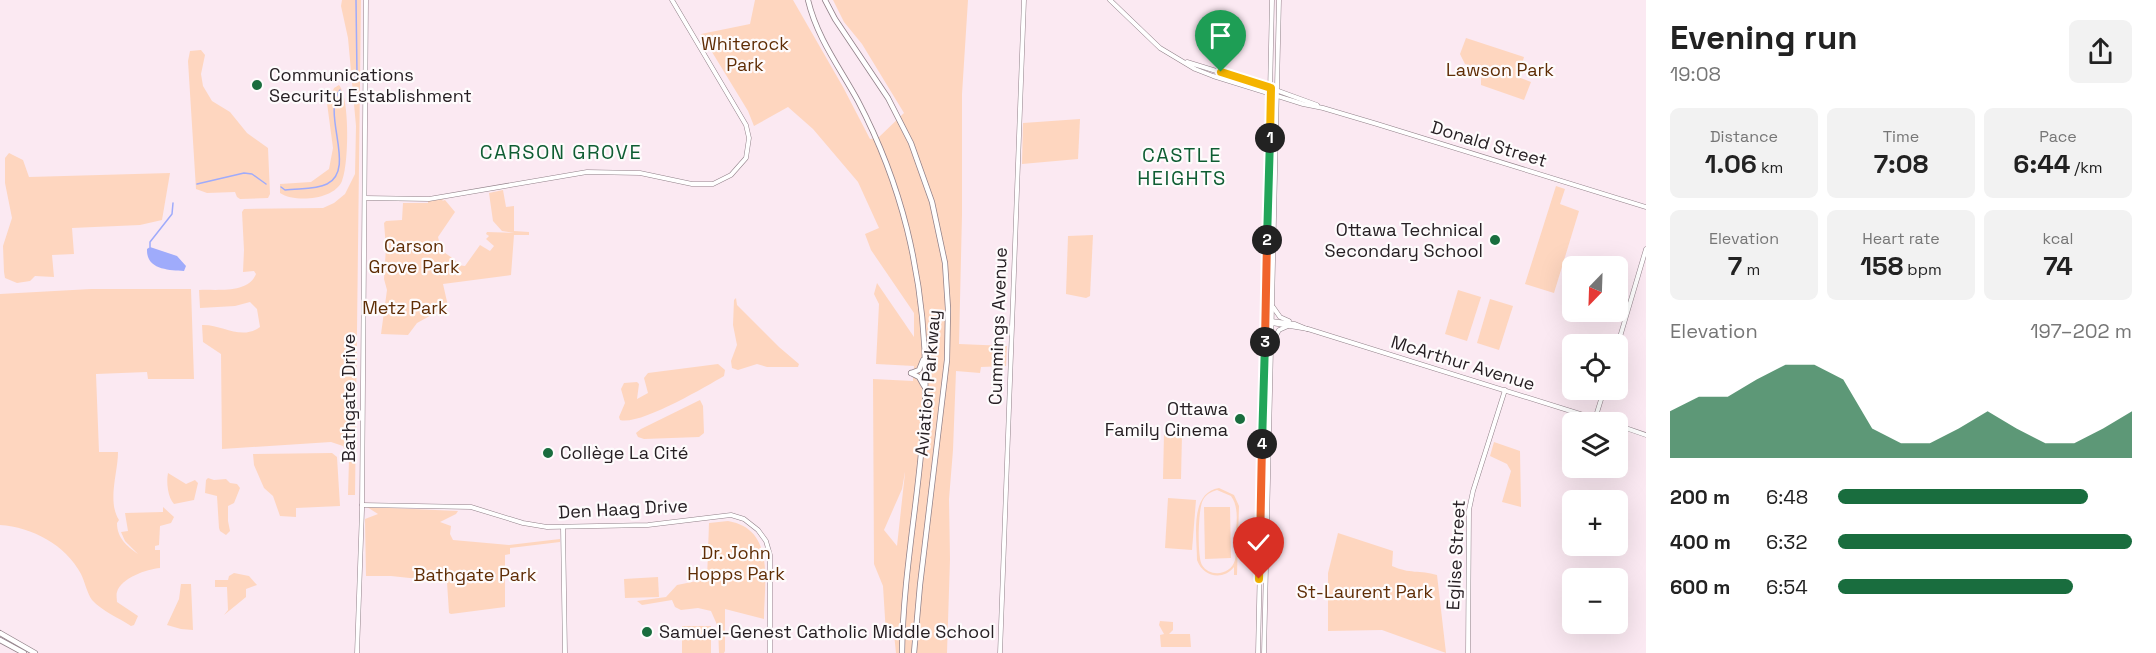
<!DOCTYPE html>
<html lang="en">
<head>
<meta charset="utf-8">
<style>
  body { margin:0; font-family:"Space Grotesk",sans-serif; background:#f2f2f2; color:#222; height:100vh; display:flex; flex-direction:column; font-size:22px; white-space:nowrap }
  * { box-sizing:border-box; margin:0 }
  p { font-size:20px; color:#767676 }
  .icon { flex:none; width:33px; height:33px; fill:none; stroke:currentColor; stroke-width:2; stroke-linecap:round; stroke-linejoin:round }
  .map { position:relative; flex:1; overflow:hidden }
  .drawer { display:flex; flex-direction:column; background:#fff; width:510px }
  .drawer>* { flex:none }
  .needle { width:39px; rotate:203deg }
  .buttons { position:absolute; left:1562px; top:256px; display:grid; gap:12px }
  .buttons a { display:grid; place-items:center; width:66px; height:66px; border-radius:9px; background:#fff; box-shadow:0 6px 24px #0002; font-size:30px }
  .pin { position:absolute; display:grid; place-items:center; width:51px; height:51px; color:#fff; margin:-62px -26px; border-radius:50% 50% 50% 0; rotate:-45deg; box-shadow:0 0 6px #0007 }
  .pin .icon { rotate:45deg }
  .km { position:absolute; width:30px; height:30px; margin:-15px; border-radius:50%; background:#222; color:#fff; font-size:16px; line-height:30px; text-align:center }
  .round { display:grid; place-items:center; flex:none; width:63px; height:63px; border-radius:9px; background:#f2f2f2 }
  .overview { display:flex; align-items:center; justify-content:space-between; height:102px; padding:0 24px }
  h1 { font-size:33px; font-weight:600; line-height:45px }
  .metrics { display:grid; grid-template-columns:repeat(3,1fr); gap:9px; height:102px; padding:6px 24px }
  .metrics div { display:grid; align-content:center; border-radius:9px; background:#f2f2f2; text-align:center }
  .metrics b { font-size:26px; font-weight:600 }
  .metrics small { font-size:16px; font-weight:400 }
  .metrics p { font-size:16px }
  .chart { height:168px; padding:12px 24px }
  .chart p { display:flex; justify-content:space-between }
  .chart svg { width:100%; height:108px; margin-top:6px; fill:#196d3e; opacity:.7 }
  ul { padding:0 24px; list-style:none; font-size:20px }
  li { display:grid; grid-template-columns:96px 72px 1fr; align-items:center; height:45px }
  li i { height:15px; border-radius:8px; background:#196d3e }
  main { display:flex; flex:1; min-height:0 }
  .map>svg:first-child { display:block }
</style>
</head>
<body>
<main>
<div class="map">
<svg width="1646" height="653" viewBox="0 0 1646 653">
  <rect width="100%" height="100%" fill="#fbe9f2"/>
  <g fill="#fed6bf" fill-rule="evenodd">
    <path d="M342 0H361L355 495H348L349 459 343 446 331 442 222 449 221 354 203 342 202 325C222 324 241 341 260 327L257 309 250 302 235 306 200 308 199 290C217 289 248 294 256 274L254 271 243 272 244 250 242 212 244 209 323 208 334 203 345 194 355 174 356 126 348 38 341 6Z"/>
    <path d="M755 0H793L843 87 870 139 878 138 904 113 862 44 844 22 833 0H968L962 94V215L959 344 1007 346 1006 366 981 367 980 373 956 371 953 450 949 499 950 559 947 653H896L894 634H886L883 586 874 564 873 379 913 381 914 366 876 364 879 304 874 294 877 283 914 337V313L871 250 865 234 879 228 858 182 813 129 788 107 754 126 748 111 701 34 750 24ZM905 472V473L897 546 884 530 902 489Z"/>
    <polygon points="1466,38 1524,57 1518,77 1531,82 1524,100 1481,85 1481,70 1465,64 1460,54"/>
    <polygon points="201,50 205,55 201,74 203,86 212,101 230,112 247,133 268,148 270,194 268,198 240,199 237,197 235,192 207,193 196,189 188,61 190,51"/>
    <path d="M339 85C350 98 349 165 342 181 334 200 295 203 280 193V184L311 182 329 169 333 148 327 103 334 88Z"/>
    <polygon points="1080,119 1078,159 1022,164 1023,123"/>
    <polygon points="9,153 23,160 29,177 170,173 162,220 140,225 72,228 74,254 52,255 54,277 35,276 30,281 17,283 5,278 4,272 3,246 12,218 5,183 5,158"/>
    <polygon points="1556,186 1565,189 1560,204 1579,211 1554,293 1525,284"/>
    <polygon points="503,190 506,207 514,206 514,231 529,232 529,235 514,235 511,275 443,284 448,306 417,323 408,335 381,334 387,290 384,279 386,247 384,223 386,221 402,220 403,203 428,203 428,201 444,199 442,201 445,200 455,212 438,237 439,241 437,242 440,248 439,253 441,250 455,260 458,265 465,266 480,245 490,251 494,246 486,239 489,236 486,234 487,232 514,233 502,231 493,221 489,193"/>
    <polygon points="1093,235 1090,296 1086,298 1066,294 1068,236"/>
    <path d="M91 289H191L194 379H148L147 372 96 374 99 452H118C118 473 107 501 119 520L117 523C117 538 127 546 138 554L125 541 121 532 128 531 125 513 163 512V507L174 517 171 523 160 526 159 545 155 546V550H160V568C147 569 121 578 117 592 116 595 117 599 117 602L138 616 134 625 131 626C119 618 102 611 92 600 87 593 85 582 81 574 66 545 32 527 0 525V294Z"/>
    <polygon points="1458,290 1481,297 1467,341 1445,334"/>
    <polygon points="736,298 737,305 779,347 799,364 798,367 767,367 757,364 738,370 732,368 731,361 737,345 733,325 734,300"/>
    <polygon points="1490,299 1513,306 1499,350 1477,343"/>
    <path d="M718 364 725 370 724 376C705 387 639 426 620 420L619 417 625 403 621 389 624 383 637 382 639 384 637 399 648 393 644 378 648 373Z"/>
    <polygon points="700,400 703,406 704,433 699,437 644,439 638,437 636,433 641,429"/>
    <polygon points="1164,433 1182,434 1181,479 1163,479"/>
    <polygon points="1494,442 1520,451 1521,507 1502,502 1511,471 1507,464 1490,456"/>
    <polygon points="332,453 337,457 340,506 296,508 296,517 280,516 273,496 264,488 254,465 253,454"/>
    <path d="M168 473 186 484 195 480 198 483 194 500 174 504C168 498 166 482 168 473Z"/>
    <polygon points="208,478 214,480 226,479 230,483 237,484 240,488 234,503 228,506 228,521 230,531 226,535 220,531 219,528 217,496 205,493 206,480"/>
    <path d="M1219 488 1234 495 1239 506 1237 575H1234V567C1223 581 1203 577 1197 560 1197 537 1189 493 1219 488ZM1217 490 1231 496C1240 508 1236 527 1235 541 1235 547 1236 554 1235 560 1231 575 1210 578 1202 565 1197 557 1198 508 1203 500 1206 494 1211 492 1217 490Z"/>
    <polygon points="1168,498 1196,500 1192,550 1165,548"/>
    <polygon points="367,507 458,511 456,514 440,522 451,526 450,534 453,540 509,545 560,539 560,542 510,548 510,554 505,555 505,607 451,614 449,613 447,582 391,576 366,576 365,519 378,514"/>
    <polygon points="1204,507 1230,507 1231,558 1205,559"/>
    <path d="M728 521C776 529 764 583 764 619L725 609V651L724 653H719L718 627 711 611 698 608 681 610 675 607 672 600 642 605 637 601 666 597 677 585 707 579 709 523Z"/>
    <path d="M1338 533 1393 551 1392 566C1409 574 1420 570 1437 575L1446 653 1382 630 1328 631V573Z"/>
    <polygon points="234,573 249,576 257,585 246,589 246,597 224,615 228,610 227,587 215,587 215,580 228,580 229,576"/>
    <polygon points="658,577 659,597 625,598 624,579"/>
    <polygon points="181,584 191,584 193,630 181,629 167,625 179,599"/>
    <polygon points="1160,621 1173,622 1173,630 1169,634 1190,634 1191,647 1161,647 1160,635 1164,634 1159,625"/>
    <rect x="682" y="626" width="29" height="27"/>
  </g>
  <path fill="#9fabfb" d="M150 247 177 256 186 266 184 271C169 270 146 270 147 249Z"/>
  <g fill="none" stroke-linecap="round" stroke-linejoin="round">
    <g stroke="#9fabfb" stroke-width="1.5">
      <polyline points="353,80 357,75 356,0"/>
      <polyline points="197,184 244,173 252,174 266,184"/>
      <path d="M281 187 285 190C298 188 315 190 327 184 357 169 321 114 340 90"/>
      <polyline points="150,247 150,242 172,214 173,203"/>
    </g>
    <g stroke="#918189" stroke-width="5">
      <g id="secondary">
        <polyline points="1110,0 1160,48 1195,69 1213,76 1303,104 1323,108 1377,124 1646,207"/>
        <polyline points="1187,62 1262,85 1317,105"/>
        <polyline points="365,198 429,199 587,172 640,173 692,184 713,184 731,175 746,158 749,138 746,125 672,0"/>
        <polyline points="1273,307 1280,317 1289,321"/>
        <polyline points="1271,321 1295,324 1307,329"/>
        <polyline points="1265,322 1308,329 1609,423"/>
        <polyline points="1273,341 1279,330 1288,326"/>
        <polyline points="1617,347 1646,249"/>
        <polyline points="1595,419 1604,390"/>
        <polyline points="1617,425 1646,435"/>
        <polyline points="362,505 471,507 523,523 547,527 648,525 731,515 744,519 758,530 766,541 770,555 770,653"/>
        <polyline points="563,527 565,653"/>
        <polyline points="357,653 362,510 366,0"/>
        <polyline points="1000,653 1024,0"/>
        <polyline points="1258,653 1272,0"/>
        <polyline points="1264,653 1279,0"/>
        <polyline points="1468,653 1469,510 1473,491 1505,390"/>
      </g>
    </g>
    <g stroke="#918189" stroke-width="6">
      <g id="primary">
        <path d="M808 0C817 38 840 68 858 101 879 141 896 185 907 229 921 286 927 345 925 404 921 487 903 570 902 653"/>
        <polyline points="825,0 835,19 888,98 911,143 932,202 945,263 948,309 947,360 920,585 914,653"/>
        <polyline points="911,373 919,370 923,360"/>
        <polyline points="911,373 919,377 924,386"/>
        <polyline points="0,633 35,653"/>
        <polyline points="0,640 24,653"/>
      </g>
    </g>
    <use href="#secondary" stroke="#fff" stroke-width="4"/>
    <use href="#primary" stroke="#fff" stroke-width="4.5"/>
  </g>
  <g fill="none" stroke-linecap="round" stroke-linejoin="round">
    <g stroke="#fff" stroke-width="12">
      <polyline id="split-1" points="1221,72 1271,88 1270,138"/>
    </g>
    <g stroke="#fff" stroke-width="12">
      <polyline id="split-2" points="1267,240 1270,138"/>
    </g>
    <g stroke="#fff" stroke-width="12">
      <polyline id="split-3" points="1265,342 1267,240"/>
    </g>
    <g stroke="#fff" stroke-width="12">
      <polyline id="split-4" points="1262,444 1265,342"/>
    </g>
    <g stroke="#fff" stroke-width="12">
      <polyline id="split-5" points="1260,546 1262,444"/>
    </g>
    <g stroke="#fff" stroke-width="12">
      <polyline id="split-6" points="1259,579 1260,546"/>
    </g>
    <use href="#split-1" stroke="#f5b400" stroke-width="8"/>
    <use href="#split-2" stroke="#22a559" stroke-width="8"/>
    <use href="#split-3" stroke="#f0652b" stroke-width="8"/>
    <use href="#split-4" stroke="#22a559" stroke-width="8"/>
    <use href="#split-5" stroke="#f0652b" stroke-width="8"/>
    <use href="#split-6" stroke="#f5b400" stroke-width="8"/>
  </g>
  <g fill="#196d3e" stroke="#fefbfc" stroke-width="2">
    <circle cx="257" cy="85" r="6"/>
    <circle cx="1495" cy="240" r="6"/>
    <circle cx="1240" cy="419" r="6"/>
    <circle cx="548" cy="453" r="6"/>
    <circle cx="647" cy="632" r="6"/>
  </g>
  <g text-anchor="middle" stroke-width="4.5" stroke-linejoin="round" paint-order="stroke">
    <g font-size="18" fill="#5f2d05" stroke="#fefbfc">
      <text x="745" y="50">Whiterock<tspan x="745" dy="21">Park</tspan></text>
      <text x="1500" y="76">Lawson Park</text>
      <text x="414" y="252">Carson<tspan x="414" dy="21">Grove Park</tspan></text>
      <text x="405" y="314">Metz Park</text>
      <text x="736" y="559">Dr. John<tspan x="736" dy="21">Hopps Park</tspan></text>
      <text x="475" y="581">Bathgate Park</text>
      <text x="1365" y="598">St-Laurent Park</text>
    </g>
    <g font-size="18" fill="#272024" stroke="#fefbfc" text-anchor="start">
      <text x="269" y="81">Communications<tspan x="269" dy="21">Security Establishment</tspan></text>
      <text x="1483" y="236" text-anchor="end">Ottawa Technical<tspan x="1483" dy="21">Secondary School</tspan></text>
      <text x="1228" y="415" text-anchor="end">Ottawa<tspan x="1228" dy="21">Family Cinema</tspan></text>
      <text x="560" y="459">Collège La Cité</text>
      <text x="659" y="638">Samuel-Genest Catholic Middle School</text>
    </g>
    <g font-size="18" fill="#272024" stroke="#fefbfc">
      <text transform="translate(1489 144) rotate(17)" y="6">Donald Street</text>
      <text transform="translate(998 326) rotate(-88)" y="6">Cummings Avenue</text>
      <text transform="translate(1463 363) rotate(17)" y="6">McArthur Avenue</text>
      <text transform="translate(928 383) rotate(-85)" y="6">Aviation Parkway</text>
      <text transform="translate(349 398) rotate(-90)" y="6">Bathgate Drive</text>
      <text transform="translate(623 509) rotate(-3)" y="6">Den Haag Drive</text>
      <text transform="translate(1456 555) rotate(-87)" y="6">Eglise Street</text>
    </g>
    <g font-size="20" letter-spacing="1.5" fill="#0f5d33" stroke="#fefbfc">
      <text x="561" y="159">CARSON GROVE</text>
      <text x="1182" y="162">CASTLE<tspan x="1182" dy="23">HEIGHTS</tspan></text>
    </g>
  </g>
</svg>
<div class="buttons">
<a><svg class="needle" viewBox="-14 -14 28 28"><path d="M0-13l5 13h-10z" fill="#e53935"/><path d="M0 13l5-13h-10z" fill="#767676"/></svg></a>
<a><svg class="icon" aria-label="locate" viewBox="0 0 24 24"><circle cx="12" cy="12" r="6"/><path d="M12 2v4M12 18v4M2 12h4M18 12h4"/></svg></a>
<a><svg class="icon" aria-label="layers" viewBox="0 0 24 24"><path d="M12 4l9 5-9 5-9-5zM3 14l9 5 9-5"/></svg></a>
<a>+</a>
<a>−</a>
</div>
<div class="pin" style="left:1221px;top:72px;background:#1e9e55"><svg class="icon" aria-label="arrive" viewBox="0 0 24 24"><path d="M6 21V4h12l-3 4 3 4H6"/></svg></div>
<div class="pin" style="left:1259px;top:579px;background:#d93025"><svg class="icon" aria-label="check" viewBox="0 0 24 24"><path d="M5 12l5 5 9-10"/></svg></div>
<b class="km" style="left:1270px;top:138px">1</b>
<b class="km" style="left:1267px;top:240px">2</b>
<b class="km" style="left:1265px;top:342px">3</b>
<b class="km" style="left:1262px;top:444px">4</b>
</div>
<section class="drawer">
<div class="overview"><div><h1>Evening run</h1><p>19:08</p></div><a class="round"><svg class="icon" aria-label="share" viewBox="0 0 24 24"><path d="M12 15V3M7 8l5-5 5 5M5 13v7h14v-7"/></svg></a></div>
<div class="metrics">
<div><p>Distance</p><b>1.06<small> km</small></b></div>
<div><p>Time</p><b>7:08</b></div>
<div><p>Pace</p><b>6:44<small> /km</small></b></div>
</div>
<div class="metrics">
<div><p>Elevation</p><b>7<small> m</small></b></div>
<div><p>Heart rate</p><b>158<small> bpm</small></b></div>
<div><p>kcal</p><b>74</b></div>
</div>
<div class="chart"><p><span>Elevation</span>197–202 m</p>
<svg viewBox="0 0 160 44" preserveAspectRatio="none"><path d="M0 44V25L10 19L20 19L30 12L40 6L50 6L60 12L70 32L80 38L90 38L100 32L110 25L120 32L130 38L140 38L150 32L160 25V44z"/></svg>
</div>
<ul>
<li><b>200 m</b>6:48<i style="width:85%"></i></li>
<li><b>400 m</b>6:32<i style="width:100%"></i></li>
<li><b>600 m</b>6:54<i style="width:80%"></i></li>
</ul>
</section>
</main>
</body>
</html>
